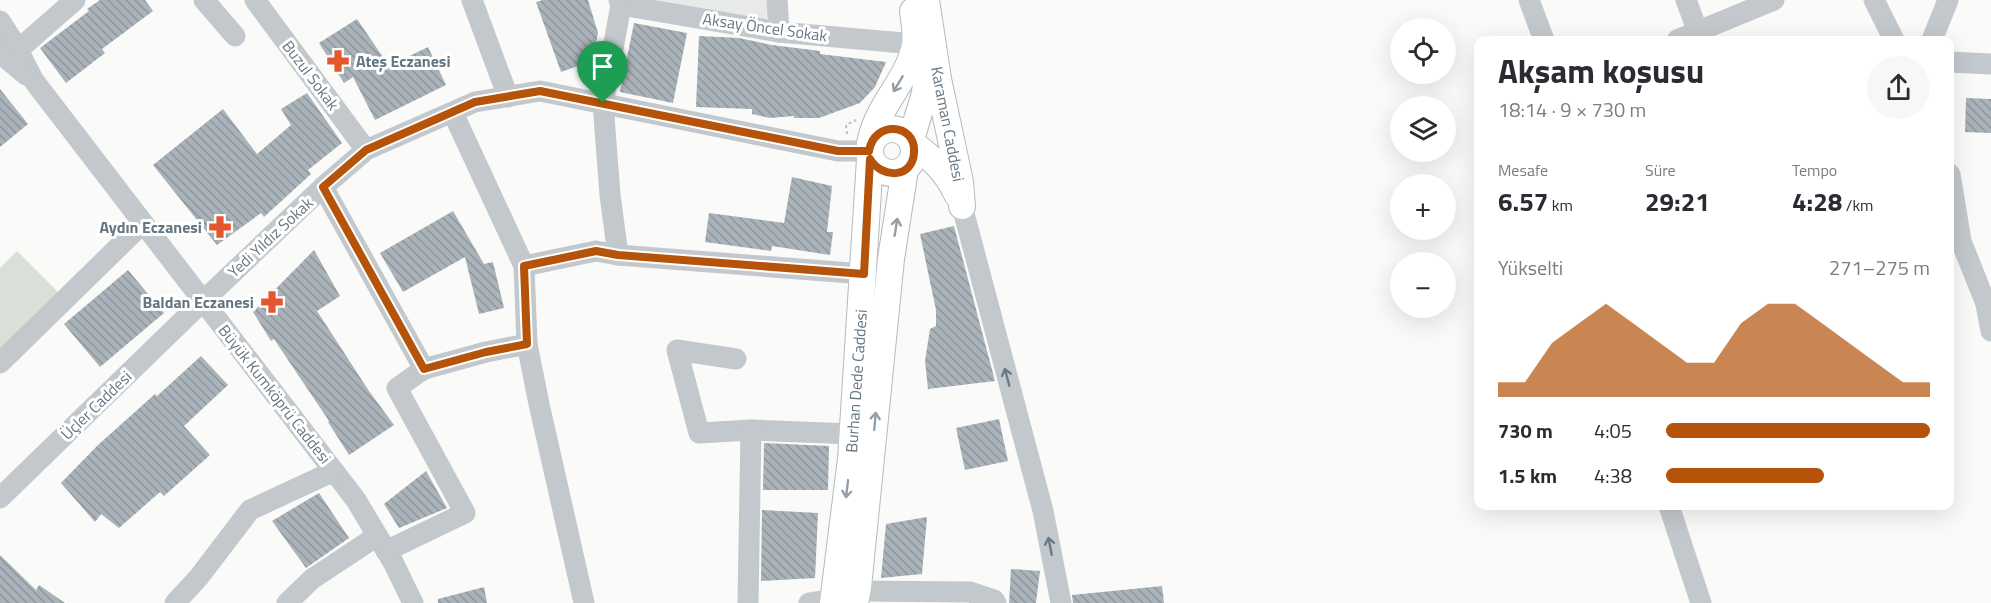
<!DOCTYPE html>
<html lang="tr">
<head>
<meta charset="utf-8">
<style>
  body { margin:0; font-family:"Titillium Web",sans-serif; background:#f7f7f7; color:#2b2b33; height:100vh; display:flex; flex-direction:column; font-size:22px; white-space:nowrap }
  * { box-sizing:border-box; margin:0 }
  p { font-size:20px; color:#7c7c81 }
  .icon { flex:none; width:33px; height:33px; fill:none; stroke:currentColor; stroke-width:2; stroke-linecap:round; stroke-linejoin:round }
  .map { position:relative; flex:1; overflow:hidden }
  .details { position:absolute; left:1474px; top:36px; width:480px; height:474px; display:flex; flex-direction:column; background:#fff; border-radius:12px; box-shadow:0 6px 24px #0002 }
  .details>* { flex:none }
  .buttons { position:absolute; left:1390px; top:18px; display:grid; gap:12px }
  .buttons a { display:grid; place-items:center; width:66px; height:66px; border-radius:50%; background:#fff; box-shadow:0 6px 24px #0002; font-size:30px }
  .pin { position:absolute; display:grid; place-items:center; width:51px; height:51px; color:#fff; margin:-62px -26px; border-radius:50% 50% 50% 0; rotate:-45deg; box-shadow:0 0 6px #0007 }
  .pin .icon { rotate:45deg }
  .round { display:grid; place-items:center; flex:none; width:63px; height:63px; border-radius:32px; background:#f7f7f7 }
  .head { display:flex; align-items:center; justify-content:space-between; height:102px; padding:0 24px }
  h1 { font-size:33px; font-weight:700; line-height:45px }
  .stats { display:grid; grid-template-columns:repeat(3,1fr); gap:9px; height:102px; padding:6px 24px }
  .stats div { display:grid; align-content:center }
  .stats b { font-size:26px; font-weight:700 }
  .stats small { font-size:16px; font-weight:400 }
  .stats p { font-size:16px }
  .chart { height:168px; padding:12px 24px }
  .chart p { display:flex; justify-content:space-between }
  .chart svg { width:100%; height:108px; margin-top:6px; fill:#b45309; opacity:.7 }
  ul { padding:0 24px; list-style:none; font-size:20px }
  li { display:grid; grid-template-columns:96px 72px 1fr; align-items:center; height:45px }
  li i { height:15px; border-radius:8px; background:#b45309 }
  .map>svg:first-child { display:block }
</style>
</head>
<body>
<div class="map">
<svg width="1991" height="603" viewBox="0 0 1991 603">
  <defs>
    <pattern id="building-back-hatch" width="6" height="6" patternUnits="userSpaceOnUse" patternTransform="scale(1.5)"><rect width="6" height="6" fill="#aab3b9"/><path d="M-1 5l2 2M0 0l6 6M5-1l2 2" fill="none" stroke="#8e969c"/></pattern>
  </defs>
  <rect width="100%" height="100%" fill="#fafaf8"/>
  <polygon fill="#e8e9e9" points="645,0 769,0 769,14 764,22"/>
  <polygon fill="#dadfd7" points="17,251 61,295 0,354 0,268"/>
  <g fill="url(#building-back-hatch)">
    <polygon points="100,0 145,0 153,11 102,49 105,53 66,83 40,48 89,11 87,9"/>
    <polygon points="543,0 588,0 598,33 592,61 561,72 536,2"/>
    <polygon points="357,19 389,66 428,47 446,85 375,120 353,77 344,83 319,43"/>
    <polygon points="634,23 687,33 673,103 620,92"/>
    <polygon points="699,36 739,38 772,45 820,51 820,54 886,62 875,87 860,103 819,118 794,118 794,116 770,118 752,114 752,109 696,107"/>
    <polygon points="0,89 28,124 0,147"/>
    <polygon points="307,93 342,143 308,170 311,174 264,217 261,213 217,245 153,165 223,109 257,154 291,125 281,109"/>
    <polygon points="1966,98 1991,99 1991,133 1965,132"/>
    <polygon points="792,177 832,186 827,232 833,232 830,255 772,246 771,251 705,242 709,213 784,223"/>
    <polygon points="453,211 484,264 493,262 504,308 479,314 465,257 403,292 380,253"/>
    <polygon points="954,226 995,381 928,389 925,361 930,329 936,326 936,310 920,234"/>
    <polygon points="314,250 340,296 317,311 369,391 394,425 349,455 328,422 329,421 274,339 271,341 253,312"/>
    <polygon points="128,270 164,313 100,367 64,324"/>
    <polygon points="201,356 228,385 184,426 210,455 164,496 160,492 119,528 101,514 95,522 61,483 98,445 155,394 157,396"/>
    <polygon points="999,419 1008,461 965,470 956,428"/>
    <polygon points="764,443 829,446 828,490 763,490"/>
    <polygon points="426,471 447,508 399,528 384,504"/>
    <polygon points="319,493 349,538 306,568 272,521"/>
    <polygon points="762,510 818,513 815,578 761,581"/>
    <polygon points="927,517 922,574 881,578 886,524"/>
    <polygon points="0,555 36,590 39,585 65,603 0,603"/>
    <polygon points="1011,569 1040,571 1036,603 1009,603"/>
    <polygon points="1162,586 1164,603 1073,603 1072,595"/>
    <polygon points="484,587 487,603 438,603 438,599"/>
  </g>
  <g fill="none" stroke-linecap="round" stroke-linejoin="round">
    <g stroke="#b5babe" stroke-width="28">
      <g id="major">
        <polyline points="926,0 938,79 960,182 962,206"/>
        <circle cx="892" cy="151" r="22"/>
        <polyline points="911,139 924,97 930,64"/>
        <path d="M870 144C876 106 908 82 915 45 917 34 914 22 913 11"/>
        <path d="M913 144C932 158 947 172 957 194"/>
        <polyline points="833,603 851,459 870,159"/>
        <polyline points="855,603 858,587 891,259 905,169"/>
      </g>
    </g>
    <polyline stroke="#bbbfc2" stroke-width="2" stroke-dasharray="3 3" stroke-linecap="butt" points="847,134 846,125 856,120"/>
    <g stroke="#c3c8cc" stroke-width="21">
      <polyline points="204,0 235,36"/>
      <polyline points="255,0 366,150"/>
      <polyline points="472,0 508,97"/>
      <polyline points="619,0 621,5 779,32 915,44"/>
      <polyline points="777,0 779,32"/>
      <polyline points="1529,0 1544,40"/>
      <polyline points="1686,0 1698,32"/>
      <polyline points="1874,0 1894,40"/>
      <polyline points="0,21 16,46 34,81 356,500 393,562 413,603"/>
      <polyline points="1677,40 1774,0"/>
      <polyline points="1932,40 1948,0"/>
      <polyline points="0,49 7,59 26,75"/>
      <polyline points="18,50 75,0"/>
      <polyline points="1950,62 1991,64"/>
      <polyline points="453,113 524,266 527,344 539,404 584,603"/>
      <polyline points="1950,174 1961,241 1986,304 1991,331"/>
      <polyline points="323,187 424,369 397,388 465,513 386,551"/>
      <polyline points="962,206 1043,511 1061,603"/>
      <polyline points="618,255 610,195 603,103 621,5"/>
      <polyline points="524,266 596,251 618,255 864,274"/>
      <polyline points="736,359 677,350 699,433 751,430 852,434"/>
      <polyline points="0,363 142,224"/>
      <polyline points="424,369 486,352 527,344"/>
      <polyline points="0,498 203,301 323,187 366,150 475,102 540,91 838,151 869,151"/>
      <polyline points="1669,506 1701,603"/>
      <polyline points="857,591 970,592 994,600 996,603"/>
      <polyline points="175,603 199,577 250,510 334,471"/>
      <polyline points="287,603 312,579 377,536"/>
      <polyline points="748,603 751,430"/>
      <polyline points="809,603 833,599"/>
    </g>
    <use href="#major" stroke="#fff" stroke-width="26"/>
  </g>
  <defs><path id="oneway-shaft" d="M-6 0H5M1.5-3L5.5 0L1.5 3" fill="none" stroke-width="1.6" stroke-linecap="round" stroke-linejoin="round" transform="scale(1.5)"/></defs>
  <g stroke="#939fa8">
    <use href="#oneway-shaft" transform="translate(898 84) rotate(121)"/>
    <use href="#oneway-shaft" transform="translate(896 227) rotate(-81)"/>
    <use href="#oneway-shaft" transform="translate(875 421) rotate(-85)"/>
    <use href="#oneway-shaft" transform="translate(847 489) rotate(97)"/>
  </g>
  <g stroke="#6a7a87">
    <use href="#oneway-shaft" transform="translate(1007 377) rotate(-105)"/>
    <use href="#oneway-shaft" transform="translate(1050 546) rotate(-101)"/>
  </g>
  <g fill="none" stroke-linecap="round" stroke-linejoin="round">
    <g stroke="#fff" stroke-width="12">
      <path id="route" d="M540 91 838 151H869C874 120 916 123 914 152 913 179 882 179 870 159L864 274 618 255 596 251 524 266 527 344 486 352 424 369 323 187 366 150 475 102Z"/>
    </g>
    <use href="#route" stroke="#b45309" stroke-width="8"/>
  </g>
  <defs>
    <g id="pharmacy-bare" transform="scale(1.8)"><path d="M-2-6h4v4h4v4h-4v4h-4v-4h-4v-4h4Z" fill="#e4572e" stroke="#fff" stroke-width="2.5" paint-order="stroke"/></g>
  </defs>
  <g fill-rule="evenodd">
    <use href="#pharmacy-bare" x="338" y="61"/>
    <use href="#pharmacy-bare" x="220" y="227"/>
    <use href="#pharmacy-bare" x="272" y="302"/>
  </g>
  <g text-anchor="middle" stroke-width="6" stroke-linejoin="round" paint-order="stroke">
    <g font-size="16" fill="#657683" stroke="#fff">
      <text transform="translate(765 27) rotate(8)" y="6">Aksay Öncel Sokak</text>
      <text transform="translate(311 75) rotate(53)" y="6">Buzul Sokak</text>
      <text transform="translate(948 124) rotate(79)" y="6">Karaman Caddesi</text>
      <text transform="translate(270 237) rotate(-43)" y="6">Yedi Yıldız Sokak</text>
      <text transform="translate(856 381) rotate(-86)" y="6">Burhan Dede Caddesi</text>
      <text transform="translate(275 394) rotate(52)" y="6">Büyük Kumköprü Caddesi</text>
      <text transform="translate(96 405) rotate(-44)" y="6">Üçler Caddesi</text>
    </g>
    <g font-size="16" font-weight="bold" fill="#657683" stroke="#fff" text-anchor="end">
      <text x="356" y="67" text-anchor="start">Ateş Eczanesi</text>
      <text x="202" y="233">Aydın Eczanesi</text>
      <text x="254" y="308">Baldan Eczanesi</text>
    </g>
  </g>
</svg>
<div class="buttons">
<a><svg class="icon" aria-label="locate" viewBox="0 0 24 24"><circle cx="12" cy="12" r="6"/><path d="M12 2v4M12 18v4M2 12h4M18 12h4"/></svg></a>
<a><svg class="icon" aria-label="layers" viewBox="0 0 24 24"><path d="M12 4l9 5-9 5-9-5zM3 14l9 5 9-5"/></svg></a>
<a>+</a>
<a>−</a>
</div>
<div class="pin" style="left:603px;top:103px;background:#1e9e55"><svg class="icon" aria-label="arrive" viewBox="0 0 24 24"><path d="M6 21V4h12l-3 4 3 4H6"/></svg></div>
<section class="details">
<div class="head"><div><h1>Akşam koşusu</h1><p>18:14 · 9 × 730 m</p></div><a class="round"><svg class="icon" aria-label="share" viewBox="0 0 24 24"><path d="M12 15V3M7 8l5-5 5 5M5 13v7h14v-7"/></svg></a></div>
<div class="stats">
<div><p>Mesafe</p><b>6.57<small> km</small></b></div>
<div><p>Süre</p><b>29:21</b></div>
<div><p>Tempo</p><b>4:28<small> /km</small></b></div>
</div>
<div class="chart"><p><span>Yükselti</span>271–275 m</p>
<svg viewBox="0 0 160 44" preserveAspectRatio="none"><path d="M0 44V38L10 38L20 22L30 14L40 6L50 14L60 22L70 30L80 30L90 14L100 6L110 6L120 14L130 22L140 30L150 38L160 38V44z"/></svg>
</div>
<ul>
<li><b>730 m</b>4:05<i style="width:100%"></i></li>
<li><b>1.5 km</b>4:38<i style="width:60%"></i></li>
</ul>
</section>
</div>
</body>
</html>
